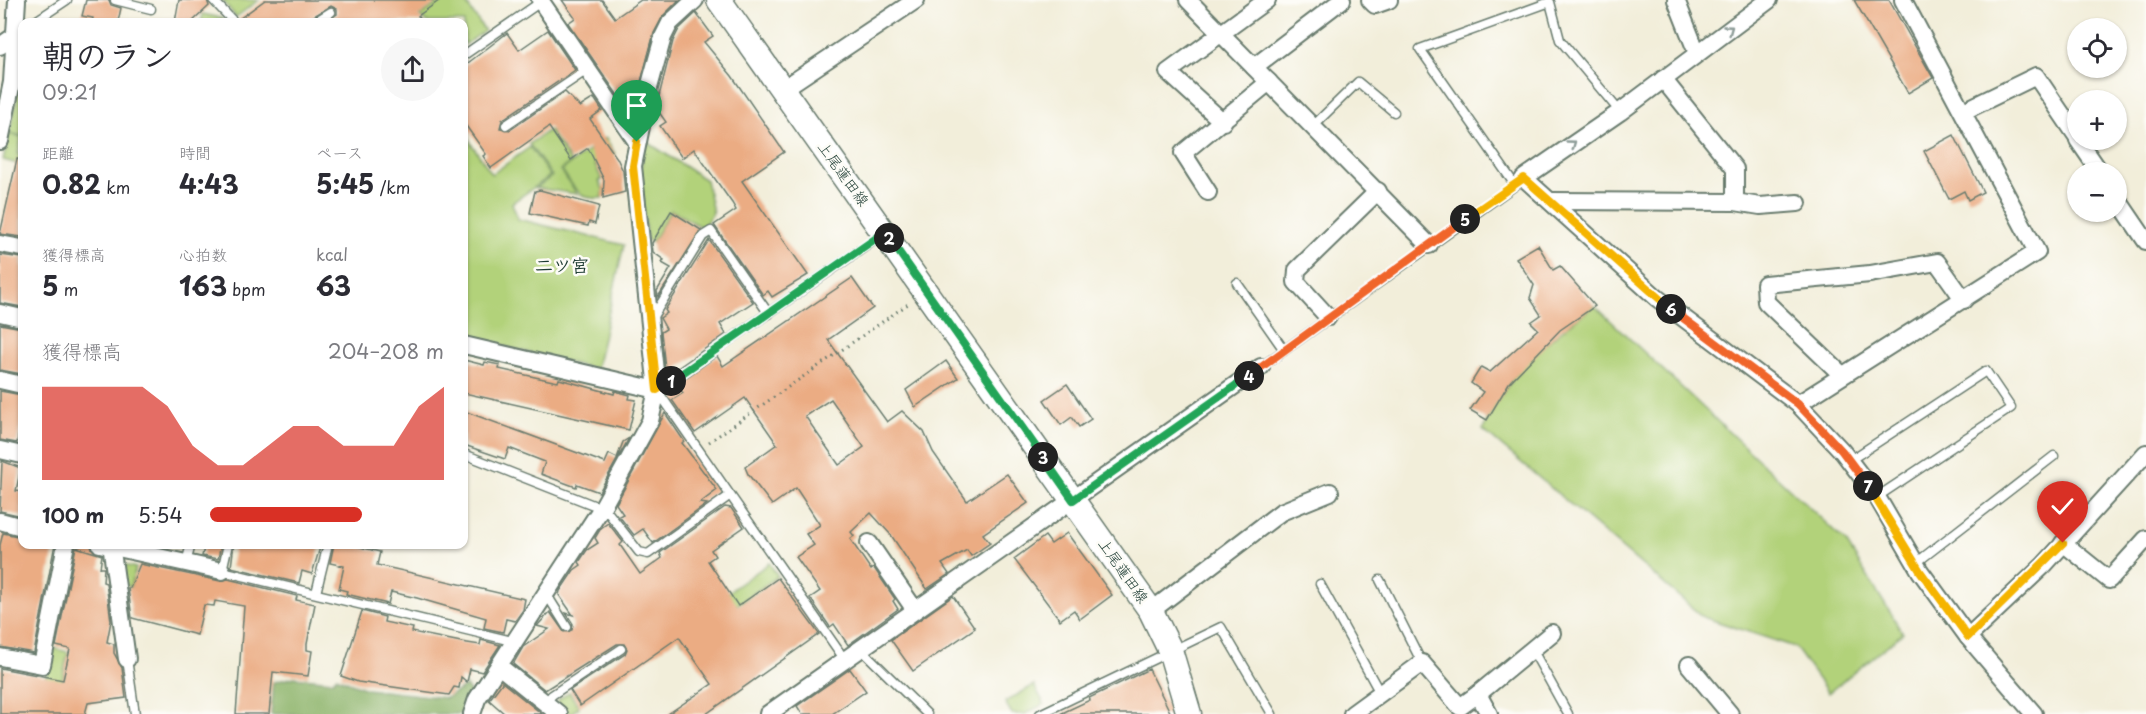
<!DOCTYPE html>
<html lang="ja">
<head>
<meta charset="utf-8">
<style>
  body { margin:0; font-family:"Playpen Sans","Klee One",sans-serif; background:#f7f7f7; color:#2b2b33; height:100vh; display:flex; flex-direction:column; font-size:22px; white-space:nowrap }
  * { box-sizing:border-box; margin:0 }
  p { font-size:20px; color:#7c7c81 }
  .icon { flex:none; width:33px; height:33px; fill:none; stroke:currentColor; stroke-width:2; stroke-linecap:round; stroke-linejoin:round }
  .map { position:relative; flex:1; overflow:hidden }
  .side { position:absolute; left:18px; top:18px; width:450px; height:531px; display:flex; flex-direction:column; background:#fff; border-radius:12px; box-shadow:0 2px 4px #0004 }
  .side>* { flex:none }
  .controls { position:absolute; left:2067px; top:18px; display:grid; gap:12px }
  .controls a { display:grid; place-items:center; width:60px; height:60px; border-radius:50%; background:#fff; box-shadow:0 2px 4px #0004; font-size:30px }
  .pin { position:absolute; display:grid; place-items:center; width:51px; height:51px; color:#fff; margin:-62px -26px; border-radius:50% 50% 50% 0; rotate:-45deg; box-shadow:0 0 6px #0007 }
  .pin .icon { rotate:45deg }
  .km { position:absolute; width:30px; height:30px; margin:-15px; border-radius:50%; background:#222; color:#fff; font-size:16px; line-height:30px; text-align:center }
  .round { display:grid; place-items:center; flex:none; width:63px; height:63px; border-radius:32px; background:#f7f7f7 }
  .headline { display:flex; align-items:center; justify-content:space-between; height:102px; padding:0 24px }
  h1 { font-size:33px; font-weight:700; line-height:45px }
  .stats { display:grid; grid-template-columns:repeat(3,1fr); gap:9px; height:102px; padding:6px 24px }
  .stats div { display:grid; align-content:center }
  .stats b { font-size:26px; font-weight:700 }
  .stats small { font-size:16px; font-weight:400 }
  .stats p { font-size:16px }
  .chart { height:168px; padding:12px 24px }
  .chart p { display:flex; justify-content:space-between }
  .chart svg { width:100%; height:108px; margin-top:6px; fill:#d93025; opacity:.7 }
  ul { padding:0 24px; list-style:none; font-size:20px }
  li { display:grid; grid-template-columns:96px 72px 1fr; align-items:center; height:45px }
  li i { height:15px; border-radius:8px; background:#d93025 }
  .map>svg:first-child { display:block }
</style>
</head>
<body>
<div class="map">
<svg width="2146" height="714" viewBox="0 0 2146 714">
  <rect width="100%" height="100%" fill="#fdfcf7"/>
  <filter id="ink" filterUnits="userSpaceOnUse"><feTurbulence type="fractalNoise" baseFrequency=".0167" numOctaves="2"/><feDisplacementMap in="SourceGraphic" scale="12" xChannelSelector="R" yChannelSelector="G"/><feConvolveMatrix kernelMatrix="1 2 1 2 8 2 1 2 1" color-interpolation-filters="sRGB"/></filter>
  <filter id="wash" filterUnits="userSpaceOnUse"><feTurbulence type="fractalNoise" baseFrequency=".008" numOctaves="4" result="noise"/><feDisplacementMap in="SourceGraphic" scale="24" xChannelSelector="R" yChannelSelector="G"/><feGaussianBlur stdDeviation="1.35" result="paint"/><feColorMatrix in="noise" values="0 0 0 0 0 0 0 0 0 0 0 0 0 0 0 0 0 1.4 0 .05"/><feComposite in="paint" operator="in"/></filter>
  <g filter="url(#wash)">
    <rect width="100%" height="100%" fill="#f2eeda"/>
    <g fill="#b2d27a" stroke="#688857" stroke-width="1.5">
      <polygon points="222,0 259,0 236,17"/>
      <polygon points="443,0 464,0 485,31 464,45 464,22 425,22 420,16"/>
      <polygon points="203,14 221,18 226,22 201,22"/>
      <polygon points="20,82 22,83 22,136 10,133"/>
      <polygon points="549,130 571,162 560,170 577,194 536,188 552,176 529,144"/>
      <polygon points="464,133 492,174 530,147 550,176 512,203 518,219 624,245 596,369 464,337"/>
      <polygon points="9,134 22,137 18,154 22,155 22,165 3,160"/>
      <path d="M606 138 615 154 595 165 602 180 599 181 603 189 602 198C580 201 573 187 562 170Z"/>
      <polygon points="644,140 706,180 713,212 703,228 671,210 652,242 647,240 640,179"/>
      <path d="M1595 306 1846 542 1903 633 1828 693 1795 647 1703 617 1483 430C1504 377 1549 337 1595 306Z"/>
      <polygon points="769,563 778,576 683,643 675,630"/>
      <polygon points="120,564 136,568 130,587 121,585"/>
      <polygon points="52,648 68,652 58,700 41,696"/>
      <polygon points="1034,685 1044,704 1025,714 1012,714 1005,702"/>
      <polygon points="569,692 579,707 570,714 558,703 558,700"/>
    </g>
    <polygon fill="#8db46a" stroke="#56784f" stroke-width="1.5" points="294,677 332,681 336,677 367,689 446,698 466,686 474,697 464,714 271,714 274,682"/>
    <g id="blocks">
      <g fill="#ebac83" fill-rule="evenodd">
        <polygon points="86,0 109,0 111,5 121,8 118,22 92,22 93,18 82,16"/>
        <polygon points="179,0 207,0 209,6 192,22 175,22"/>
        <polygon points="265,0 440,0 418,16 423,22 326,22 337,14 337,9 331,6 312,17 309,22 240,22 239,19"/>
        <polygon points="562,0 602,0 615,18 641,0 679,0 663,16 654,33 632,116 568,23 575,18"/>
        <polygon points="1854,0 1889,0 1933,78 1908,93"/>
        <polygon points="696,13 713,36 704,42 732,76 784,152 742,181 808,275 772,297 768,291 763,295 714,225 736,210 732,203 694,149 682,158 660,126 666,122 656,108 673,41 679,29"/>
        <polygon points="548,30 575,70 502,120 500,128 510,130 565,92 580,107 594,98 602,110 590,119 617,158 623,171 625,192 603,198 604,180 588,148 571,160 549,127 491,168 483,156 486,154 464,123 464,66 507,33 519,50"/>
        <polygon points="1954,135 1983,192 1968,200 1964,191 1949,199 1924,151"/>
        <polygon points="17,159 22,159 22,237 0,234"/>
        <polygon points="540,190 599,206 595,224 589,222 588,226 530,213 535,191"/>
        <polygon points="671,211 701,230 658,297 657,291 671,268 662,263 664,260 653,252 652,243"/>
        <polygon points="709,240 753,302 720,324 726,334 669,374 665,368 661,332 666,329 660,318 667,313 665,310"/>
        <polygon points="1538,245 1553,270 1560,266 1595,306 1560,330 1509,383 1487,420 1470,410 1483,392 1471,383 1481,367 1490,372 1538,329 1531,322 1541,315 1530,298 1534,285 1516,258"/>
        <polygon points="0,255 22,258 22,307 0,303"/>
        <path d="M852 278 873 308 828 340 887 422 902 411 924 432 933 452 967 501 1007 474 1028 503 983 534 990 543 971 556 967 550 942 564 949 574 927 589 891 535 871 513 851 532 854 536 850 539 871 570 874 568 895 599 893 601 898 609 848 645 834 624 830 627 810 598 820 591 796 557 814 545 806 534 820 525 796 488 772 505 748 474 745 467 777 444 745 398 695 433 672 400 683 393 677 384 717 356 723 366ZM831 399 864 447 839 465 805 416Z"/>
        <polygon points="0,324 22,328 22,374 0,370"/>
        <polygon points="464,360 484,365 485,362 500,365 499,369 553,381 558,382 559,379 614,394 615,391 630,395 629,399 636,400 629,430 464,393"/>
        <polygon points="946,361 958,378 915,407 906,390"/>
        <polygon points="1067,384 1091,419 1079,427 1072,417 1061,425 1044,400"/>
        <polygon points="0,391 22,395 22,418 17,443 0,440"/>
        <polygon points="464,411 605,463 609,454 617,458 623,442 629,438 599,492 577,484 576,487 541,474 545,462 509,448 505,459 464,445"/>
        <polygon points="665,413 684,441 682,443 717,490 700,503 707,504 653,543 643,529 634,535 619,516 623,514 616,504"/>
        <polygon points="2,461 21,468 16,491 22,492 22,516 0,511"/>
        <polygon points="725,507 731,508 744,527 711,550 715,556 708,561 738,606 778,578 819,634 706,714 668,714 712,684 679,637 580,706 570,690 625,654 627,649 624,644 617,644 545,690 513,664 523,647 549,629 537,626 550,612 564,632 572,630 573,624 566,613 573,615 559,595 560,591 574,570 581,565 579,562 587,550 598,543 595,538 601,528 608,523 623,542 620,545 640,574 662,558 660,553"/>
        <polygon points="3,533 22,537 22,544 55,544 34,653 0,647 0,545"/>
        <polygon points="1067,533 1112,595 1080,619 1074,610 1060,620 1014,559 1045,536 1051,544"/>
        <polygon points="205,544 221,544 218,559 202,556"/>
        <polygon points="234,544 321,544 312,574 302,571 299,583 231,567"/>
        <polygon points="334,544 348,544 380,552 377,565 525,599 523,610 515,621 506,619 503,632 484,628 486,618 417,598 391,592 388,604 346,594 347,591 339,589 344,566 330,563"/>
        <polygon points="76,547 102,555 100,568 104,568 103,582 106,583 111,621 107,642 114,644 114,653 122,668 126,698 88,703 85,714 0,714 0,668 63,680 70,649 56,646"/>
        <polygon points="140,564 220,581 228,579 297,596 296,600 315,604 307,644 307,650 312,651 308,676 273,672 269,714 236,714 244,606 215,601 214,606 204,605 197,635 132,618 128,588 130,588"/>
        <polygon points="953,596 975,628 913,671 891,640"/>
        <polygon points="362,611 385,617 384,622 413,628 412,632 461,642 480,645 481,640 500,645 482,672 470,669 467,682 461,677 459,688 454,687 449,695 358,682 341,676"/>
        <polygon points="850,669 866,691 832,714 802,714 797,706"/>
        <polygon points="1149,669 1171,714 1060,714 1090,700 1089,698"/>
        <polygon points="502,683 502,682 542,714 505,714 489,700"/>
      </g>
    </g>
  </g>
  <g filter="url(#ink)">
    <use href="#blocks" fill-opacity="0" stroke="#697b6e" stroke-width="1.5"/>
    <g fill="none" stroke-linecap="round" stroke-linejoin="round">
      <g stroke="#697b6e" stroke-width="11">
        <g id="service">
          <polyline points="115,0 151,9"/>
          <polyline points="213,0 234,22"/>
          <polyline points="34,22 67,0"/>
          <polyline points="315,22 331,12"/>
          <polyline points="464,55 542,1"/>
          <polyline points="506,125 587,70"/>
          <polyline points="1313,126 1358,82 1394,112"/>
          <polyline points="1515,185 1420,49 1550,2 1560,40 1620,112"/>
          <polyline points="1237,283 1284,350"/>
          <polyline points="652,318 703,236 711,231 769,314"/>
          <polyline points="1261,367 1517,184"/>
          <polyline points="464,454 601,508"/>
          <polyline points="1849,461 1986,371 2011,408 1877,497"/>
          <polyline points="603,506 639,552 648,554 729,496"/>
          <polyline points="228,544 222,571 516,642"/>
          <polyline points="186,563 191,544"/>
          <polyline points="1916,563 2054,456"/>
          <polyline points="1380,580 1422,663"/>
          <polyline points="1320,584 1380,693"/>
          <polyline points="316,593 328,544"/>
          <polyline points="547,595 567,627"/>
          <polyline points="861,649 927,714"/>
          <polyline points="1532,649 1568,714"/>
          <polyline points="127,659 135,714"/>
          <polyline points="845,660 657,390 882,235"/>
          <polyline points="545,703 552,695 621,649"/>
          <polyline points="1040,714 1221,627 1272,714"/>
        </g>
      </g>
      <g stroke="#697b6e" stroke-width="20">
        <g id="minor">
          <polyline points="540,0 637,142"/>
          <polyline points="1188,0 1429,245"/>
          <polyline points="1370,0 1375,5 1389,0"/>
          <polyline points="1676,0 1697,53"/>
          <polyline points="1769,0 1620,112 1524,178 1657,298 1798,404 1842,451 1877,497 1920,571 1968,637"/>
          <polyline points="0,46 16,35"/>
          <polyline points="1254,67 1342,0"/>
          <polyline points="1663,79 1735,169 1735,202"/>
          <polyline points="783,89 916,0"/>
          <polyline points="1964,111 2036,76 2078,138"/>
          <polyline points="1223,122 1168,72 1267,0"/>
          <polyline points="2078,140 2100,172"/>
          <polyline points="0,141 12,82 17,0"/>
          <polyline points="1208,192 1183,153 1269,82"/>
          <polyline points="2116,197 2146,241"/>
          <polyline points="1550,201 1735,202 1760,206 1798,203"/>
          <polyline points="0,244 22,248"/>
          <polyline points="0,313 22,318"/>
          <polyline points="1328,317 1296,282 1297,270 1378,191"/>
          <polyline points="464,345 657,390"/>
          <polyline points="1842,375 1766,302 1765,284 1870,274 1937,262 1964,300"/>
          <polyline points="0,380 22,385"/>
          <polyline points="1798,404 2037,252 1903,0"/>
          <polyline points="0,450 22,455"/>
          <polyline points="0,521 22,527"/>
          <polyline points="869,543 915,610"/>
          <polyline points="2063,543 2109,580 2146,539"/>
          <polyline points="100,544 222,571"/>
          <polyline points="111,544 127,659"/>
          <polyline points="1151,611 1281,512 1330,492"/>
          <polyline points="0,657 42,665 66,544"/>
          <polyline points="1689,665 1730,714"/>
          <polyline points="499,666 559,714"/>
          <polyline points="1478,694 1552,633"/>
          <polyline points="472,714 477,699 603,506 650,421 657,390 633,166 649,88 663,37 670,23 695,0"/>
          <polyline points="768,714 1261,367"/>
          <polyline points="1352,714 1422,663 1460,707 1478,694 1489,714"/>
          <polyline points="2034,714 1968,637 2044,565 2146,453"/>
        </g>
      </g>
      <g stroke="#697b6e" stroke-width="27">
        <polyline id="secondary" points="719,0 1151,611 1170,650 1189,714"/>
      </g>
      <polyline stroke="#697b6e" stroke-width="3" stroke-dasharray="1.5 4.5" stroke-linecap="butt" points="709,442 908,304"/>
      <use href="#service" stroke="#fff" stroke-width="8"/>
      <use href="#minor" stroke="#fff" stroke-width="16"/>
      <use href="#secondary" stroke="#fff" stroke-width="24"/>
    </g>
    <defs><path id="oneway-chevron" d="M-2-3.5L2.5 0L-2 3.5" fill="none" stroke-width="1.6" stroke-linecap="round" stroke-linejoin="round" transform="scale(1.5)"/></defs>
    <g stroke="#8f9e9a">
      <use href="#oneway-chevron" transform="translate(1729 29) rotate(-36)"/>
      <use href="#oneway-chevron" transform="translate(1572 144) rotate(-36)"/>
    </g>
  </g>
  <g fill="none" stroke-linecap="round" stroke-linejoin="round" filter="url(#ink)">
    <g stroke="#fff" stroke-width="12">
      <polyline id="split-1" points="637,142 633,166 657,390 671,381"/>
    </g>
    <g stroke="#fff" stroke-width="12">
      <polyline id="split-2" points="671,381 885,232 889,238"/>
    </g>
    <g stroke="#fff" stroke-width="12">
      <polyline id="split-3" points="889,238 1043,457"/>
    </g>
    <g stroke="#fff" stroke-width="12">
      <polyline id="split-4" points="1043,457 1073,500 1249,376"/>
    </g>
    <g stroke="#fff" stroke-width="12">
      <polyline id="split-5" points="1249,376 1465,219"/>
    </g>
    <g stroke="#fff" stroke-width="12">
      <polyline id="split-6" points="1465,219 1524,178 1671,309"/>
    </g>
    <g stroke="#fff" stroke-width="12">
      <polyline id="split-7" points="1671,309 1798,404 1842,451 1868,486"/>
    </g>
    <g stroke="#fff" stroke-width="12">
      <polyline id="split-8" points="1868,486 1920,571 1968,637 2063,543"/>
    </g>
    <use href="#split-1" stroke="#f5b400" stroke-width="8"/>
    <use href="#split-2" stroke="#22a559" stroke-width="8"/>
    <use href="#split-3" stroke="#22a559" stroke-width="8"/>
    <use href="#split-4" stroke="#22a559" stroke-width="8"/>
    <use href="#split-5" stroke="#f0652b" stroke-width="8"/>
    <use href="#split-6" stroke="#f5b400" stroke-width="8"/>
    <use href="#split-7" stroke="#f0652b" stroke-width="8"/>
    <use href="#split-8" stroke="#f5b400" stroke-width="8"/>
  </g>
  <g text-anchor="middle" stroke-width="5" stroke-linejoin="round" paint-order="stroke">
    <g font-size="15" fill="#1f3d34" stroke="#fdfcf7">
      <text transform="translate(843 174) rotate(54)" y="5">上尾蓮田線</text>
      <text transform="translate(1123 571) rotate(55)" y="5">上尾蓮田線</text>
    </g>
    <g font-size="18" font-weight="bold" fill="#1f3d34" stroke="#fdfcf7">
      <text x="562" y="272">二ツ宮</text>
    </g>
  </g>
</svg>
<div class="controls">
<a><svg class="icon" aria-label="locate" viewBox="0 0 24 24"><circle cx="12" cy="12" r="6"/><path d="M12 2v4M12 18v4M2 12h4M18 12h4"/></svg></a>
<a>+</a>
<a>−</a>
</div>
<div class="pin" style="left:637px;top:142px;background:#1e9e55"><svg class="icon" aria-label="arrive" viewBox="0 0 24 24"><path d="M6 21V4h12l-3 4 3 4H6"/></svg></div>
<div class="pin" style="left:2063px;top:543px;background:#d93025"><svg class="icon" aria-label="check" viewBox="0 0 24 24"><path d="M5 12l5 5 9-10"/></svg></div>
<b class="km" style="left:671px;top:381px">1</b>
<b class="km" style="left:889px;top:238px">2</b>
<b class="km" style="left:1043px;top:457px">3</b>
<b class="km" style="left:1249px;top:376px">4</b>
<b class="km" style="left:1465px;top:219px">5</b>
<b class="km" style="left:1671px;top:309px">6</b>
<b class="km" style="left:1868px;top:486px">7</b>
<section class="side">
<div class="headline"><div><h1>朝のラン</h1><p>09:21</p></div><a class="round"><svg class="icon" aria-label="share" viewBox="0 0 24 24"><path d="M12 15V3M7 8l5-5 5 5M5 13v7h14v-7"/></svg></a></div>
<div class="stats">
<div><p>距離</p><b>0.82<small> km</small></b></div>
<div><p>時間</p><b>4:43</b></div>
<div><p>ペース</p><b>5:45<small> /km</small></b></div>
</div>
<div class="stats">
<div><p>獲得標高</p><b>5<small> m</small></b></div>
<div><p>心拍数</p><b>163<small> bpm</small></b></div>
<div><p>kcal</p><b>63</b></div>
</div>
<div class="chart"><p><span>獲得標高</span>204–208 m</p>
<svg viewBox="0 0 160 44" preserveAspectRatio="none"><path d="M0 44V6L10 6L20 6L30 6L40 6L50 14L60 30L70 38L80 38L90 30L100 22L110 22L120 30L130 30L140 30L150 14L160 6V44z"/></svg>
</div>
<ul>
<li><b>100 m</b>5:54<i style="width:65%"></i></li>
</ul>
</section>
</div>
</body>
</html>
